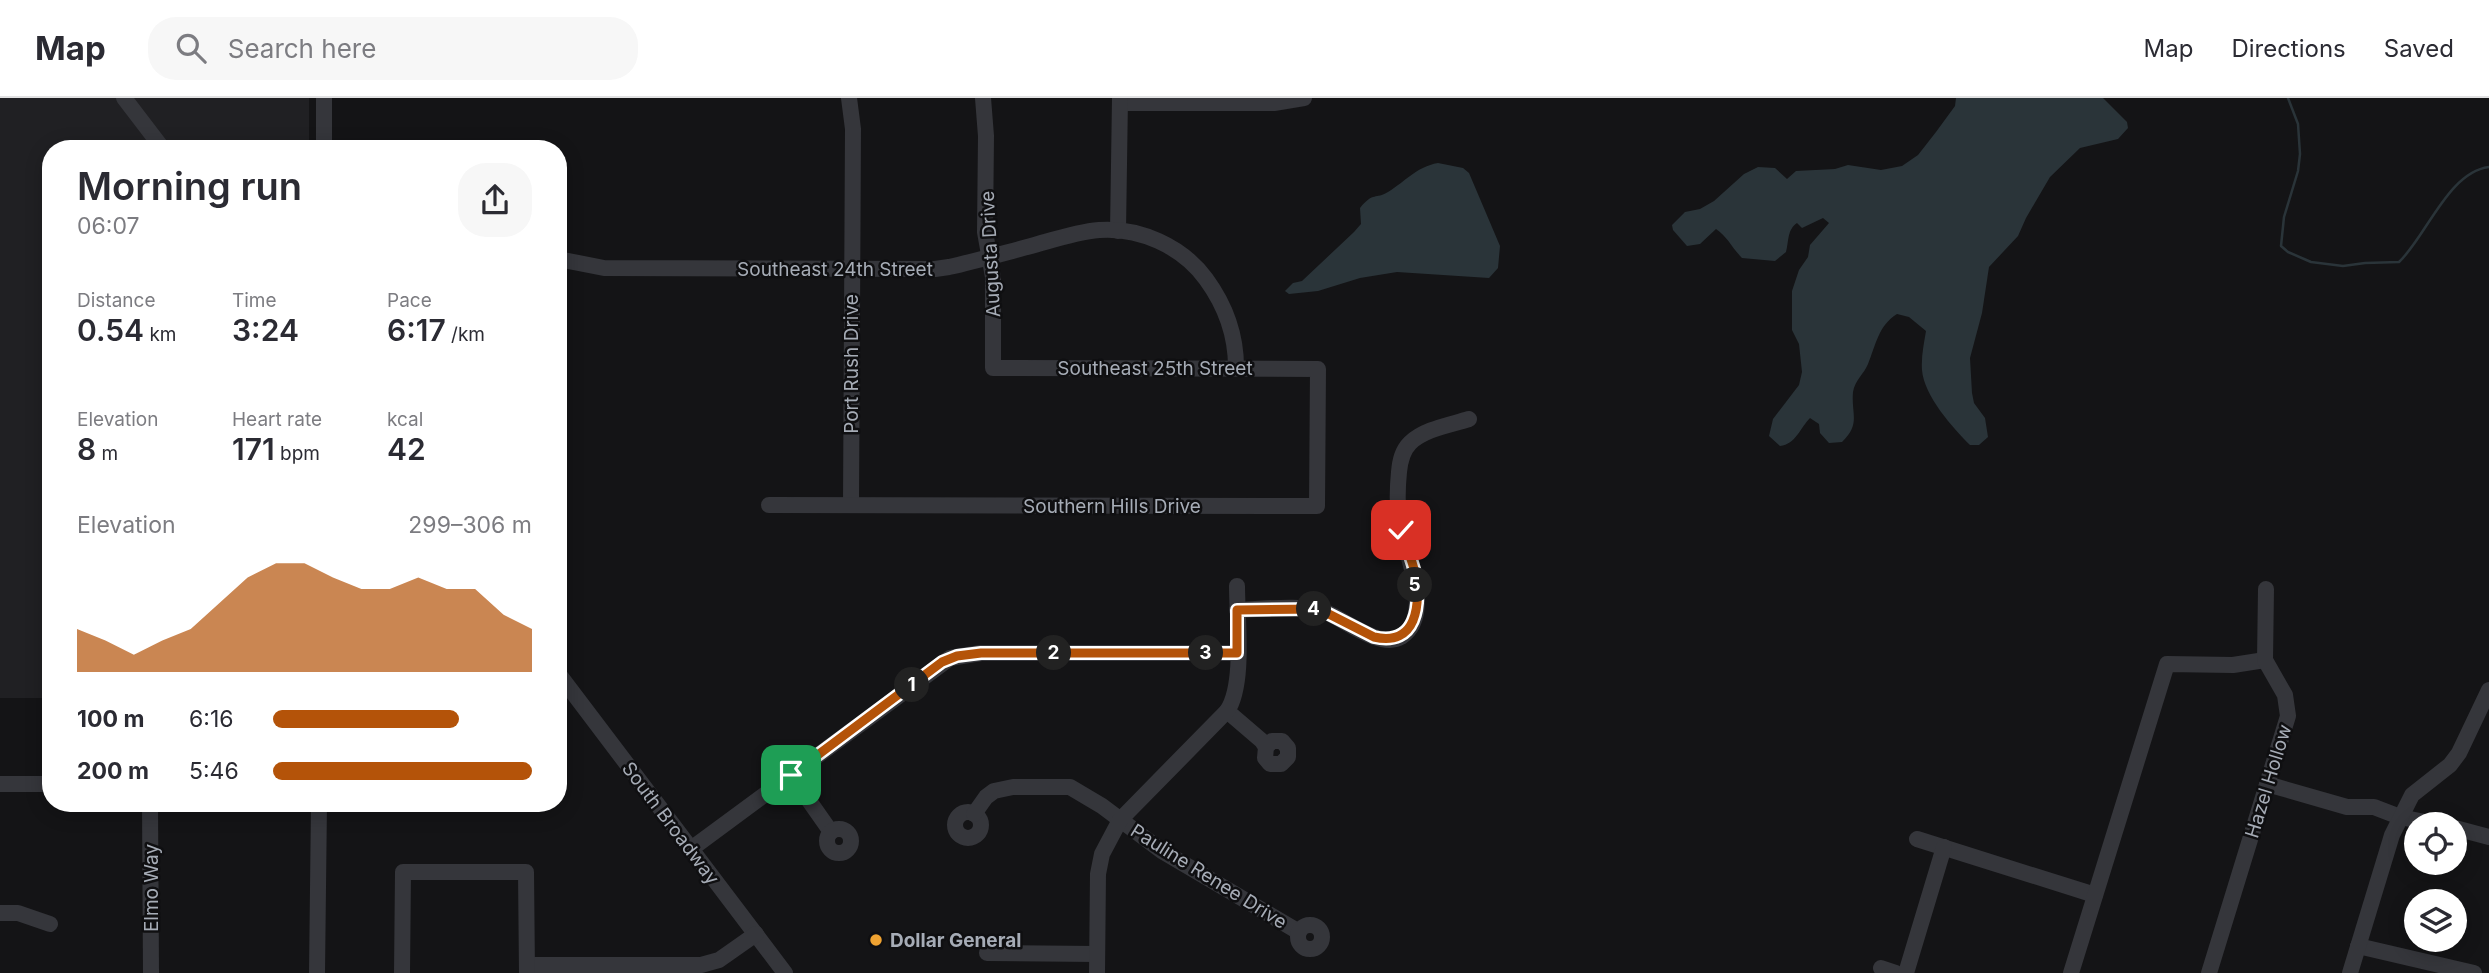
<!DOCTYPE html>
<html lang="en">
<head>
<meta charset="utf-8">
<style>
  body { margin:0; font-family:Inter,sans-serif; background:#f7f7f7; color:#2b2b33; height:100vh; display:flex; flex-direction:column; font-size:26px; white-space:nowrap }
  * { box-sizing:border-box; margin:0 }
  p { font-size:23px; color:#7c7c81 }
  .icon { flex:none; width:38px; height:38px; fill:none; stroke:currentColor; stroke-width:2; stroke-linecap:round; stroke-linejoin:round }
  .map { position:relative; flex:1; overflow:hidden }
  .details { position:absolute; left:42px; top:42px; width:525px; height:672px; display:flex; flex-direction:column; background:#fff; border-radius:28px; box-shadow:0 4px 18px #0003 }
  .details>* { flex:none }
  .tools { position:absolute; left:2404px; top:714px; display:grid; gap:14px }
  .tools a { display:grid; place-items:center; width:63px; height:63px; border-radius:50%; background:#fff; box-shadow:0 4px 18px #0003; font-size:35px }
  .pin { position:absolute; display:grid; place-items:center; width:60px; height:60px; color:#fff; margin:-30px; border-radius:14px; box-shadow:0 4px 10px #0006 }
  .km { position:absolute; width:35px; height:35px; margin:-18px; border-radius:50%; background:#222; color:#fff; font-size:19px; line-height:35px; text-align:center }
  .round { display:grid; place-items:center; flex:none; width:74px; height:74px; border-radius:28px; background:#f7f7f7 }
  .headline { display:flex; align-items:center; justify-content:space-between; height:119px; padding:0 35px }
  h1 { font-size:38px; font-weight:600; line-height:52px }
  .figures { display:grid; grid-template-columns:repeat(3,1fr); gap:10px; height:119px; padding:7px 35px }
  .figures div { display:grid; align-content:center }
  .figures b { font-size:30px; font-weight:600 }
  .figures small { font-size:19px; font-weight:400 }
  .figures p { font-size:19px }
  .chart { height:196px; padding:14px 35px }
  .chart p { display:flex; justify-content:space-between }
  .chart svg { width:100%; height:126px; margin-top:7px; fill:#b45309; opacity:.7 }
  ul { padding:0 35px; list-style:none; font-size:23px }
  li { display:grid; grid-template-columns:112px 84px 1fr; align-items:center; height:52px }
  li i { height:18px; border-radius:9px; background:#b45309 }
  header { display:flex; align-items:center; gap:42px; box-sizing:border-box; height:98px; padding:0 35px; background:#fff; border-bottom:2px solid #e1e1e2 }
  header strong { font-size:33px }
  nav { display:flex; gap:38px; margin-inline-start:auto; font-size:24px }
  .search { width:490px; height:63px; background:#f7f7f7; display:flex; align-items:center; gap:18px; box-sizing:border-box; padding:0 24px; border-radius:28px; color:#7c7c81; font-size:26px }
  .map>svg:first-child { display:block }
</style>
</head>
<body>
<header>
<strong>Map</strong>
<div class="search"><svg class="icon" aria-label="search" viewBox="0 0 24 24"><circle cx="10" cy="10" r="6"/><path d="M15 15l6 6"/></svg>Search here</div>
<nav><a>Map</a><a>Directions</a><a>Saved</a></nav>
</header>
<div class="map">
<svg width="2489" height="875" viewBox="0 0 2489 875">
  <rect width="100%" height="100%" fill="#141416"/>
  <polygon fill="#202023" points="0,0 309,0 309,51 51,51 51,600 0,600"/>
  <g fill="#2a3439">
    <path d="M1956 0H2103L2127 24 2128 30 2118 41 2080 50 2050 79 2026 120 2018 138 1989 169 1982 215 1970 260 1972 295 1974 305 1985 320 1988 339 1979 347H1970C1953 330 1924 298 1922 272 1921 259 1924 245 1926 233L1909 219 1897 216C1878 228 1876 247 1868 266 1864 276 1855 282 1853 294 1851 316 1861 326 1842 344L1829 345 1820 335 1819 326 1810 320C1800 330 1796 346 1780 348L1769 338 1773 321 1799 287 1802 274 1799 246 1792 232V193L1799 172 1808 159 1810 147 1829 125 1823 120 1802 130 1797 125C1787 132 1789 143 1786 154L1775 163 1742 160C1732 150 1727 138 1716 131L1700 146 1687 148 1673 132 1672 127 1685 114 1700 111 1714 103 1744 76 1758 69 1775 70 1787 81 1796 73 1835 71 1848 67 1881 72 1902 68 1918 57 1936 34 1955 8Z"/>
    <path d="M1438 65 1463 70 1469 75 1500 148 1498 170 1489 180 1397 174 1360 180 1318 193 1289 196 1285 193 1293 185 1302 183 1354 134 1361 126 1360 110C1374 93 1375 102 1388 94 1406 83 1416 69 1438 65Z"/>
  </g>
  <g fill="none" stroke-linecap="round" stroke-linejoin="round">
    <path stroke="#2a3439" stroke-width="2.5" d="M2288 0 2298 26 2300 56 2298 73 2284 119 2281 148 2288 154 2311 164 2343 168 2365 165 2399 164C2426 139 2448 74 2489 69"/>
    <g stroke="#35363b" stroke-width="16">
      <polyline points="124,0 163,51"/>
      <polyline points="849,0 853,31 851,407"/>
      <polyline points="1121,5 1274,5 1304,0"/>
      <polyline points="324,51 324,0"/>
      <polyline points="1118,133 1120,0"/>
      <path d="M558 161 604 170 935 171 949 169C976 163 1004 155 1031 148 1053 142 1076 134 1099 132 1139 129 1182 148 1206 181 1225 207 1236 236 1236 269"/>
      <polyline points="769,407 1317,408 1318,271 993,270 993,179 985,134 986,38 983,0"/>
      <path d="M1237 512C1261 511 1307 506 1328 515 1346 523 1381 551 1401 539 1433 518 1408 460 1401 433 1397 414 1397 394 1399 374 1400 363 1402 353 1410 345 1424 331 1450 327 1469 321"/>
      <polyline points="558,575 785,875"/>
      <polyline points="1227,613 1262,643 1266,649 1265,660 1270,666 1281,666 1288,659 1288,650 1282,643 1272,643 1266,649"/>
      <polyline points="791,677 831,734"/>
      <polyline points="0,686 51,686"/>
      <polyline points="2267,686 2347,709 2374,709 2400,719 2435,726"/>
      <polyline points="150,705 151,875"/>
      <circle cx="968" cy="727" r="13"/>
      <polyline points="974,716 986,699 994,693 1013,689 1070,689 1102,708 1162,753 1299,834"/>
      <polyline points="2455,730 2489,739"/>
      <circle cx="839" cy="743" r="12"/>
      <polyline points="1917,741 2095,797"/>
      <polyline points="691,751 950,560 981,555 1237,555"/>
      <polyline points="0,815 18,815 50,826"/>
      <circle cx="1310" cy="839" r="12"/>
      <polyline points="2358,848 2474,875"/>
      <polyline points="987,855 1097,856"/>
      <polyline points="527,867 701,867 719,862 756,836"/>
      <polyline points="1881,870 1896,875"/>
      <polyline points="317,875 319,705"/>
      <polyline points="402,875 403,774 526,774 527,875"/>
      <path d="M1097 875 1098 776 1102 756 1120 722 1227 613C1245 587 1237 521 1237 488"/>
      <polyline points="1906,875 1944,749"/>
      <polyline points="2071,875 2167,566 2233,567 2265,562"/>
      <polyline points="2209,875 2288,618 2285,597 2265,562 2266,491"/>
      <polyline points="2350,875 2392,737 2412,697 2450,667 2459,655 2489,592"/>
    </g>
  </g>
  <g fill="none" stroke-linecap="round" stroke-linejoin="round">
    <g stroke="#fff" stroke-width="14">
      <path id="route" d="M791 677 942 564 957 558 981 555H1237V512L1319 511 1374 539C1417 549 1421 507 1415 475 1412 461 1405 446 1401 432"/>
    </g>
    <use href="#route" stroke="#b45309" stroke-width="9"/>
  </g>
  <circle fill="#f0a332" stroke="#0f0f11" stroke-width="2.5" cx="876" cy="842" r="7"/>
  <g text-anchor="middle" stroke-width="5" stroke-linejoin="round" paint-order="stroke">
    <g font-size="19" fill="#a6acb6" stroke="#0f0f11">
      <text transform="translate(990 156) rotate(-93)" y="7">Augusta Drive</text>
      <text x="835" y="178">Southeast 24th Street</text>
      <text transform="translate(851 266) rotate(-90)" y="7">Port Rush Drive</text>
      <text x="1155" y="277">Southeast 25th Street</text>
      <text x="1112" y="415">Southern Hills Drive</text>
      <text transform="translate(2268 683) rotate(-73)" y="7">Hazel Hollow</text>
      <text transform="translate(671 725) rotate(53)" y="7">South Broadway</text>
      <text transform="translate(1209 778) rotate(32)" y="7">Pauline Renee Drive</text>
      <text transform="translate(151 790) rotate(-90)" y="7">Elmo Way</text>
    </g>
    <g font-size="19" font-weight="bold" fill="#a6acb6" stroke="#0f0f11" text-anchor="start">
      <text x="890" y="849">Dollar General</text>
    </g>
  </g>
</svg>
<div class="tools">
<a><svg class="icon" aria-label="locate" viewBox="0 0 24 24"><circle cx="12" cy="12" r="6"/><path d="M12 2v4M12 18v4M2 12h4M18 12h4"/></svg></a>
<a><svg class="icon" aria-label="layers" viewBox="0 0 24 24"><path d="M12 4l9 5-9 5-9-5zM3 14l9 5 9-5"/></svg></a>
</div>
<div class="pin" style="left:791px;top:677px;background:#1e9e55"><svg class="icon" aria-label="arrive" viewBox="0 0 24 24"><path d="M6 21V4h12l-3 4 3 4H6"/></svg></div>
<div class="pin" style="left:1401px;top:432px;background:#d93025"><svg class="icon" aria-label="check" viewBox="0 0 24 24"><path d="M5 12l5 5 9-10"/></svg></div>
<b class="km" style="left:912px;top:587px">1</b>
<b class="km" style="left:1054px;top:555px">2</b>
<b class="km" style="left:1206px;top:555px">3</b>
<b class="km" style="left:1314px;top:511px">4</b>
<b class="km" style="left:1415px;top:487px">5</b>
<section class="details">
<div class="headline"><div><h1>Morning run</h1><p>06:07</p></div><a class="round"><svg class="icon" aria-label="share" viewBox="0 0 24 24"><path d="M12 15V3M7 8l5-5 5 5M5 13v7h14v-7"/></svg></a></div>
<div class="figures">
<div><p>Distance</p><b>0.54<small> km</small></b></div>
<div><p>Time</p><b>3:24</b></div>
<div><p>Pace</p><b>6:17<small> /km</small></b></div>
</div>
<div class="figures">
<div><p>Elevation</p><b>8<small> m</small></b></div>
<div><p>Heart rate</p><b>171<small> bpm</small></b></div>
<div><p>kcal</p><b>42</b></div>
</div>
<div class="chart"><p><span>Elevation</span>299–306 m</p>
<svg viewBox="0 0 160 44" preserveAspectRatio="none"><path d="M0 44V29L10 33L20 38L30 33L40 29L50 20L60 11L70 6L80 6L90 11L100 15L110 15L120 11L130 15L140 15L150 24L160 29V44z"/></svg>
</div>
<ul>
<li><b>100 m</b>6:16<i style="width:72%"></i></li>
<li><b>200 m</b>5:46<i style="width:100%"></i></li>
</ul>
</section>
</div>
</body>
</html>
